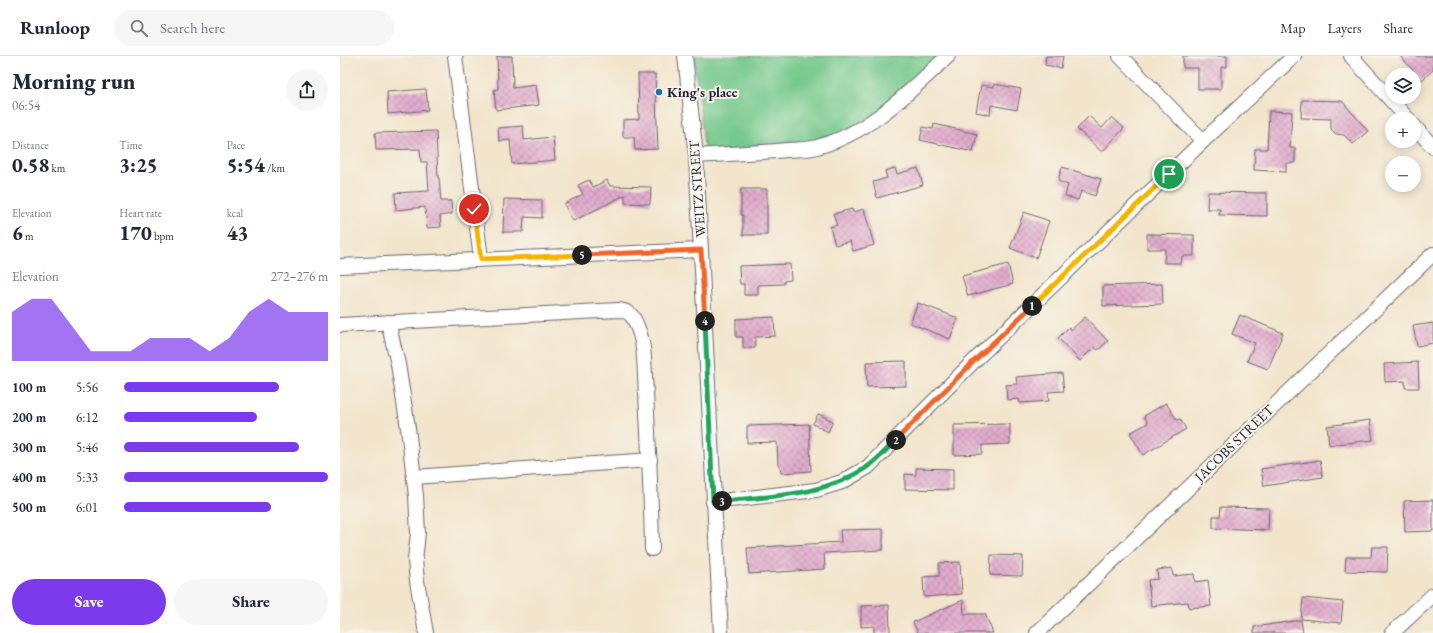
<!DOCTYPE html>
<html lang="en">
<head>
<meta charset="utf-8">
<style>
  body { margin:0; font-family:"EB Garamond",serif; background:#f6f6f7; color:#1f2937; height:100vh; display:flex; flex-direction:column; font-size:15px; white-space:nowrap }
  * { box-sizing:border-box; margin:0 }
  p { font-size:13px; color:#747a83 }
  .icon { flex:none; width:22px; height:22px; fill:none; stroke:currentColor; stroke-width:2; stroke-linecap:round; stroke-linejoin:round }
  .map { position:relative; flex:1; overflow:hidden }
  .details { display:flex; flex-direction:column; background:#fff; width:340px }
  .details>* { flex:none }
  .tools { position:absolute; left:1045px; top:12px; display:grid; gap:8px }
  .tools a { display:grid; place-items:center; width:36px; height:36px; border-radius:50%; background:#fff; box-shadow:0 2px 10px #0003; font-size:20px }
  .pin { position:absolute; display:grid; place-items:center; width:34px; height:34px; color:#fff; margin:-17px; border:2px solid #fff; border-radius:50%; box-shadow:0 1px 4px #0007 }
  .km { position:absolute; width:20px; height:20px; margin:-10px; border-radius:50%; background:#222; color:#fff; font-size:11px; line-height:20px; text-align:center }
  .round { display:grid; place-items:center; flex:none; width:42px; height:42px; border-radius:21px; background:#f6f6f7 }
  .headline { display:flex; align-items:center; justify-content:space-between; height:68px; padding:0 12px }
  h1 { font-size:22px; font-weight:800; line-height:30px }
  .figures { display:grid; grid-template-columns:repeat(3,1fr); gap:6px; height:68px; padding:4px 12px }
  .figures div { display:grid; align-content:center }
  .figures b { font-size:20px; font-weight:800 }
  .figures small { font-size:11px; font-weight:400 }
  .figures p { font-size:11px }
  .chart { height:112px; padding:8px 12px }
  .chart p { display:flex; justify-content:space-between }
  .chart svg { width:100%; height:72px; margin-top:4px; fill:#7c3aed; opacity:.7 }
  .cta { display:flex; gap:8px; margin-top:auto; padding:8px 12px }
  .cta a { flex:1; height:46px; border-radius:24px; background:#7c3aed; color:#fff; font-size:16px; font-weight:800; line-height:46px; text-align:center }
  .cta a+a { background:#f6f6f7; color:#1f2937 }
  ul { padding:0 12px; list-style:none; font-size:13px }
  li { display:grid; grid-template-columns:64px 48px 1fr; align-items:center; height:30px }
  li i { height:10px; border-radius:5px; background:#7c3aed }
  header { display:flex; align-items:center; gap:24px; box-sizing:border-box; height:56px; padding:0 20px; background:#fff; border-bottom:1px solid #e0e1e3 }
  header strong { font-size:19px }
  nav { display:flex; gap:22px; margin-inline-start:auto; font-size:14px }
  .search { width:280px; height:36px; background:#f6f6f7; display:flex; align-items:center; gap:10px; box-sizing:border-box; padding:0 14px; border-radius:22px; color:#747a83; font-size:15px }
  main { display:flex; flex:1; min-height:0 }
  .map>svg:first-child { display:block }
</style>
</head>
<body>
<header>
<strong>Runloop</strong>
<div class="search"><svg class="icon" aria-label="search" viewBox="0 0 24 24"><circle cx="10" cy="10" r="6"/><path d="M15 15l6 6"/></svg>Search here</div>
<nav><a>Map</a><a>Layers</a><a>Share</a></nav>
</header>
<main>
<section class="details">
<div class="headline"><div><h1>Morning run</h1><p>06:54</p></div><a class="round"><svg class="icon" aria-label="share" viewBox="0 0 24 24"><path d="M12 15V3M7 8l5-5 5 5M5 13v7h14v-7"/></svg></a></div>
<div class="figures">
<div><p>Distance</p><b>0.58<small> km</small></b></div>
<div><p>Time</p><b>3:25</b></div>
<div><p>Pace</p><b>5:54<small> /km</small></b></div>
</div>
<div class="figures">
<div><p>Elevation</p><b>6<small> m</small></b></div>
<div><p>Heart rate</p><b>170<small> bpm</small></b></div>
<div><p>kcal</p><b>43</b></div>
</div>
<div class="chart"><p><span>Elevation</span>272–276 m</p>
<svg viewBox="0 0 160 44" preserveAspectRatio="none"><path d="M0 44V14L10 6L20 6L30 22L40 38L50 38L60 38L70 30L80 30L90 30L100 38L110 30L120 14L130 6L140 14L150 14L160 14V44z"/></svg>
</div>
<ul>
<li><b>100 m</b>5:56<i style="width:76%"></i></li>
<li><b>200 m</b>6:12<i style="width:65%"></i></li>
<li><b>300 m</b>5:46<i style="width:86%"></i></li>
<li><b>400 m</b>5:33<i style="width:100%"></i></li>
<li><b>500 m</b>6:01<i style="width:72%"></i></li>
</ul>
<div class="cta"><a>Save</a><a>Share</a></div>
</section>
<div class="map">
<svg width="1093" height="577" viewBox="0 0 1093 577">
  <defs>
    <pattern id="building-cross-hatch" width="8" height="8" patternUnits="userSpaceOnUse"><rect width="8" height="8" fill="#e2acce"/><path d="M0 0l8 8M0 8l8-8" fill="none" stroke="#b78ca8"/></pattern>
  </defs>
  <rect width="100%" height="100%" fill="#f7f3e8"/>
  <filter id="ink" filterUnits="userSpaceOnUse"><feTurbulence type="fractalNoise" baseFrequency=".025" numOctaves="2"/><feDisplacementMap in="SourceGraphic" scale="8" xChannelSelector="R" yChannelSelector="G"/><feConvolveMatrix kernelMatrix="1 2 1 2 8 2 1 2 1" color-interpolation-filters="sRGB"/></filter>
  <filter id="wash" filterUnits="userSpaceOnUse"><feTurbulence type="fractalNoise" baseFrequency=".012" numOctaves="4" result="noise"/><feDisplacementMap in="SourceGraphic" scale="16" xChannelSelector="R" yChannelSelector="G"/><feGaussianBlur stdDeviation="0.9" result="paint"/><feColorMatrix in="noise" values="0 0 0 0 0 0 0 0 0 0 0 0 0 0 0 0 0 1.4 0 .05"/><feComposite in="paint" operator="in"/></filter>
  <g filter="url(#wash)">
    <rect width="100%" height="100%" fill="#f2e5cc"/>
    <polygon fill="#75c98d" stroke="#4c7664" points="354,0 603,0 539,59 480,89 365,99"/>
    <g id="blocks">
      <g fill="url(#building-cross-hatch)">
        <polygon points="157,0 172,0 173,32 196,29 199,49 156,54 154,34 158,33"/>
        <polygon points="706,0 723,0 721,12 705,9"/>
        <polygon points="843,0 887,0 887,11 881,11 881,33 858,33 858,12 843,12"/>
        <polygon points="1060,0 1093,0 1093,14 1082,24"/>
        <polygon points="298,18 315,18 318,93 295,94 294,81 283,81 283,64 299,63"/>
        <polygon points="654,28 681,33 677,54 651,49 650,59 636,56 641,29 654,31"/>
        <polygon points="86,33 88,54 48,58 47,36"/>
        <polygon points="962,44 1002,45 1028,75 1013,88 1004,79 996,78 991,73 991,63 961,62"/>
        <polygon points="929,55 952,56 950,92 955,92 955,107 946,107 946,116 914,114 915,93 927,93"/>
        <polygon points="749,60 762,72 772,61 784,72 762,96 737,73"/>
        <polygon points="594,68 637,78 633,96 580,84 583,71 593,73"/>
        <polygon points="183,70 184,84 213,81 215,104 172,108 170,84 159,85 158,72"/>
        <polygon points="96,75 98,122 99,122 101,145 111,145 112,158 100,160 101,171 87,172 85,151 56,154 55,137 89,135 87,106 81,106 80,93 36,94 35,77"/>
        <polygon points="722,111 761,123 755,140 741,135 738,144 725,140 728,129 718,125"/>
        <polygon points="555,112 557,118 578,112 583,129 537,142 533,126 547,122 545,115"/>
        <polygon points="249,124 253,131 267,124 270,130 311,131 310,148 285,147 285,139 233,165 224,148 243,138 238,129"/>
        <polygon points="401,133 427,133 427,179 403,179 403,159 401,159"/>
        <polygon points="868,136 927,137 927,160 879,159 880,153 867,153"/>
        <polygon points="164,143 202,144 202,162 184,161 183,176 163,176"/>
        <polygon points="512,153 513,156 524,153 534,189 513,195 510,185 495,189 490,171 497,169 493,158"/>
        <polygon points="684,156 709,165 696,202 670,192"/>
        <polygon points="807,178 854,179 854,200 842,200 841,207 824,207 825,193 807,193"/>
        <polygon points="450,208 451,224 444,225 444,228 418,229 418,239 404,239 404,228 400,228 399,210"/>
        <polygon points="668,208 673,228 628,240 622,220"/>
        <polygon points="822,228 823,248 763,250 763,230"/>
        <polygon points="578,247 618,262 610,283 570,267"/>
        <polygon points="900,259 943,277 928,313 907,305 915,287 892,278"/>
        <polygon points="434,261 435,280 415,281 415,292 403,292 403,281 396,281 396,263"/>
        <polygon points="745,261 768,285 758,294 754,291 740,305 718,282 729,271 731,274"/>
        <polygon points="1093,267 1093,287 1077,290 1073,270"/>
        <polygon points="566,305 566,330 527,331 526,306"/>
        <polygon points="1078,306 1079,332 1065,332 1065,325 1045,326 1044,308"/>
        <polygon points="722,317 724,335 708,336 709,345 680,347 679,343 667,344 666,329 677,328 676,321"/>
        <polygon points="826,347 837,364 840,363 846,373 803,399 790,377 808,367 804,360"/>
        <polygon points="478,358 493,365 488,376 473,368"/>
        <polygon points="1030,364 1033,384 989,389 987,370"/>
        <polygon points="469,368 471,415 441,417 440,409 438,409 437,386 407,387 407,370"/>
        <polygon points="670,368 670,388 642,389 642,398 614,399 614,369"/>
        <polygon points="980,404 983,421 924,430 921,413"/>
        <polygon points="576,412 613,413 613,434 565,433 565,418 576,419"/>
        <polygon points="1093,444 1093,475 1065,476 1064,445"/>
        <polygon points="881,451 929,452 928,474 873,472 873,460 880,460"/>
        <polygon points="543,473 543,494 484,497 485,513 409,518 407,492 501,486 500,474"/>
        <polygon points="1032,491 1048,491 1047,516 1005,515 1006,501 1031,501"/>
        <polygon points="651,499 683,500 682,520 650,519"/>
        <polygon points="620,506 622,538 584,541 583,521 599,520 599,507"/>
        <polygon points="832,512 833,520 854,518 855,526 868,524 871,550 849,552 848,546 811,550 808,524 818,523 817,514"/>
        <polygon points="963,542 1003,546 1001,567 961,563"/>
        <polygon points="623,544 624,558 645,558 653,577 578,577 573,566"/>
        <polygon points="549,549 550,577 534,577 534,570 521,571 521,550"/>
        <polygon points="961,564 963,577 914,577 914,571"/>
      </g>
    </g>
  </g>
  <g filter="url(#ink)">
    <use href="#blocks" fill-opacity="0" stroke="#6b666e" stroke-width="1"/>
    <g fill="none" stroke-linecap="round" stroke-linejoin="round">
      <g stroke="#6b666e" stroke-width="16">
        <g id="minor">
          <polyline points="115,0 141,203"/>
          <polyline points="345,0 356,100 381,577"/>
          <polyline points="780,0 863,85"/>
          <polyline points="1011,0 1068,63"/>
          <polyline points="1074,70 1093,91"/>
          <path d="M356 100C387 98 417 97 447 94 457 93 468 94 477 91 530 77 569 36 608 0"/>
          <polyline points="0,210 361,194"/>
          <polyline points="48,266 58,308 68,372 76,440 78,477 75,504 77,525 86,577"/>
          <path d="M0 269 278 254C289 255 293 259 297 270 306 290 304 315 306 337 309 389 311 441 312 493"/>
          <polyline points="74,421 310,404"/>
          <polyline points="373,446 476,434 502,426 528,411 634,305 863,85 954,0"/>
          <polyline points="697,577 1093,198"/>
          <polyline points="1052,577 1093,539"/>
        </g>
      </g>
      <use href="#minor" stroke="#fff" stroke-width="14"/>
    </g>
  </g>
  <g fill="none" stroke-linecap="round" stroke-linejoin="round" filter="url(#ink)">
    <g stroke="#fff" stroke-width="8">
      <polyline id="split-1" points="692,250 829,118"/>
    </g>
    <g stroke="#fff" stroke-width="8">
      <polyline id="split-2" points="556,384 634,305 692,250"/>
    </g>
    <g stroke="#fff" stroke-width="8">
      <path id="split-3" d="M382 445C431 440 485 440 527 411 538 404 547 393 556 384"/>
    </g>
    <g stroke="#fff" stroke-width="8">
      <polyline id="split-4" points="365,265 373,446 382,445"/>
    </g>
    <g stroke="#fff" stroke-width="8">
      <polyline id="split-5" points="242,199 361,194 365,265"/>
    </g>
    <g stroke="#fff" stroke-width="8">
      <polyline id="split-6" points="134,153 141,203 242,199"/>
    </g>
    <use href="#split-1" stroke="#f5b400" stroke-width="5"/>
    <use href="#split-2" stroke="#f0652b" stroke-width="5"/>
    <use href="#split-3" stroke="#22a559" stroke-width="5"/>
    <use href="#split-4" stroke="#22a559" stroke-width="5"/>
    <use href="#split-5" stroke="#f0652b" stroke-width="5"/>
    <use href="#split-6" stroke="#f5b400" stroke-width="5"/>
  </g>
  <circle fill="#1f6fb2" stroke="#f7f3e8" stroke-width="1.5" cx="319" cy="36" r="4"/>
  <g text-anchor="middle" stroke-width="4" stroke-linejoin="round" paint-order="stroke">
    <g font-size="14" font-weight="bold" fill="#22223b" stroke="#f7f3e8" text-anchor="start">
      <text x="327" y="41">King's place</text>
    </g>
    <g font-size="14" fill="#22223b" stroke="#f7f3e8">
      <text transform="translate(357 133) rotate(-94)" y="5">WEITZ STREET</text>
      <text transform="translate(894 387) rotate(-44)" y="5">JACOBS STREET</text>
    </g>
  </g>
</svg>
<div class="tools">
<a><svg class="icon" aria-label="layers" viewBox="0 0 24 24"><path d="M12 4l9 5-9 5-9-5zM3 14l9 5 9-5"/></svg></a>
<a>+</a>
<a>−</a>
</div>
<div class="pin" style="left:829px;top:118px;background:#1e9e55"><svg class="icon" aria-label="arrive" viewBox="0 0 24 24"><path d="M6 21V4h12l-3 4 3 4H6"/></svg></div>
<div class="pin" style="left:134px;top:153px;background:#d93025"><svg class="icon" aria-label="check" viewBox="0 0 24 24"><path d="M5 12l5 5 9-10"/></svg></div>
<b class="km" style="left:692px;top:250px">1</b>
<b class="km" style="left:556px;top:384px">2</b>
<b class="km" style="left:382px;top:445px">3</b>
<b class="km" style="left:365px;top:265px">4</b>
<b class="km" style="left:242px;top:199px">5</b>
</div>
</main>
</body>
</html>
